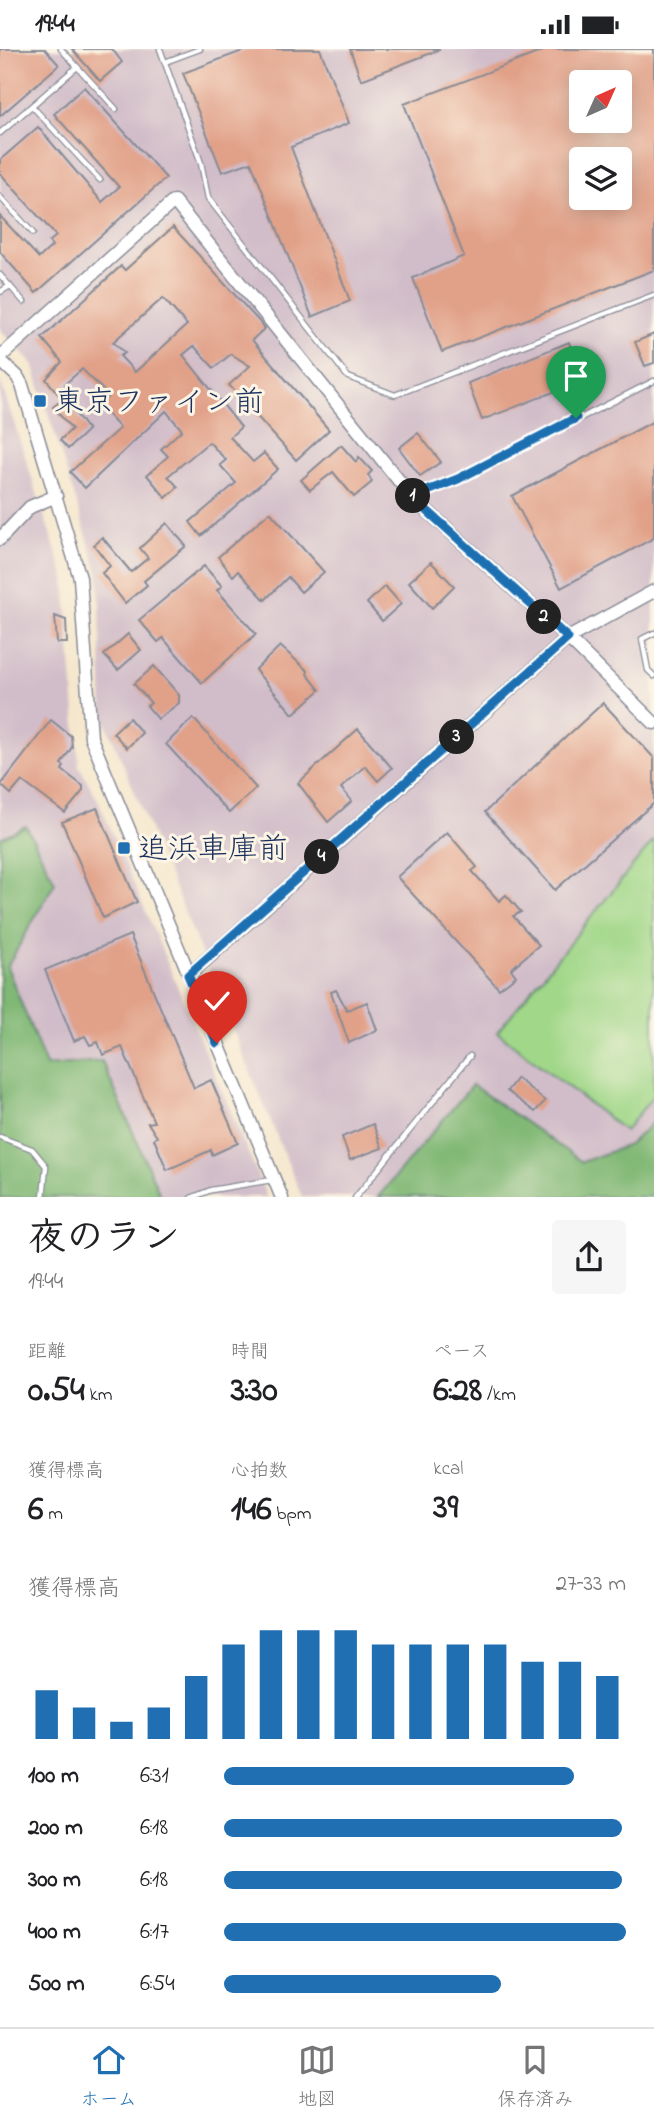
<!DOCTYPE html>
<html lang="ja">
<head>
<meta charset="utf-8">
<style>
  body { margin:0; font-family:"Indie Flower","Klee One",sans-serif; background:#f6f6f6; color:#202124; height:100vh; display:flex; flex-direction:column; font-size:26px; white-space:nowrap }
  * { box-sizing:border-box; margin:0 }
  p { font-size:23px; color:#757577 }
  .icon { flex:none; width:38px; height:38px; fill:none; stroke:currentColor; stroke-width:2; stroke-linecap:round; stroke-linejoin:round }
  .map { position:relative; height:1148px; overflow:hidden }
  .sheet { display:flex; flex-direction:column; background:#fff; flex:1 }
  .sheet>* { flex:none }
  .needle { width:46px; rotate:45deg }
  .tools { position:absolute; left:569px; top:21px; display:grid; gap:14px }
  .tools a { display:grid; place-items:center; width:63px; height:63px; border-radius:7px; background:#fff; box-shadow:0 4px 18px #0003; font-size:35px }
  .pin { position:absolute; display:grid; place-items:center; width:60px; height:60px; color:#fff; margin:-72px -30px; border-radius:50% 50% 50% 0; rotate:-45deg; box-shadow:0 0 7px #0007 }
  .pin .icon { rotate:45deg }
  .km { position:absolute; width:35px; height:35px; margin:-18px; border-radius:50%; background:#222; color:#fff; font-size:19px; line-height:35px; text-align:center }
  .round { display:grid; place-items:center; flex:none; width:74px; height:74px; border-radius:7px; background:#f6f6f6 }
  .overview { display:flex; align-items:center; justify-content:space-between; height:119px; padding:0 28px }
  h1 { font-size:38px; font-weight:800; line-height:52px }
  .metrics { display:grid; grid-template-columns:repeat(3,1fr); gap:10px; height:119px; padding:7px 28px }
  .metrics div { display:grid; align-content:center }
  .metrics b { font-size:35px; font-weight:800 }
  .metrics small { font-size:19px; font-weight:400 }
  .metrics p { font-size:19px }
  .chart { height:196px; padding:14px 28px }
  .chart p { display:flex; justify-content:space-between }
  .chart svg { width:100%; height:126px; margin-top:7px; stroke:#1f6fb2; stroke-width:6 }
  ul { padding:0 28px; list-style:none; font-size:23px }
  li { display:grid; grid-template-columns:112px 84px 1fr; align-items:center; height:52px }
  li i { height:18px; border-radius:9px; background:#1f6fb2 }
  .status { display:flex; justify-content:space-between; align-items:center; height:49px; padding:0 35px; background:#fff; direction:ltr }
  .status svg { height:19px; fill:currentColor }
  .tab-bar { display:flex; justify-content:space-around; align-items:center; height:98px; border-top:2px solid #e0e0e0; background:#fff; font-size:19px; color:#757577 }
  .tab-bar a { display:grid; justify-items:center; gap:4px }
  .tab-bar .selected { color:#1f6fb2 }
  .map>svg:first-child { display:block }
</style>
</head>
<body>
<div class="status"><b>19:44</b><svg viewBox="0 0 49 12"><path d="M0 12V9h3v3zM5 12V6h3v6zM10 12V3h3v9zM15 12V0h3v12zM26 1h20v11H26zM47 4h2v5h-2z"/></svg></div>
<div class="map">
<svg width="654" height="1149" viewBox="0 0 654 1149">
  <rect width="100%" height="100%" fill="#fcf5e5"/>
  <filter id="ink" filterUnits="userSpaceOnUse"><feTurbulence type="fractalNoise" baseFrequency=".0143" numOctaves="2"/><feDisplacementMap in="SourceGraphic" scale="14" xChannelSelector="R" yChannelSelector="G"/><feConvolveMatrix kernelMatrix="1 2 1 2 8 2 1 2 1" color-interpolation-filters="sRGB"/></filter>
  <filter id="wash" filterUnits="userSpaceOnUse"><feTurbulence type="fractalNoise" baseFrequency=".00686" numOctaves="4" result="noise"/><feDisplacementMap in="SourceGraphic" scale="28" xChannelSelector="R" yChannelSelector="G"/><feGaussianBlur stdDeviation="1.57" result="paint"/><feColorMatrix in="noise" values="0 0 0 0 0 0 0 0 0 0 0 0 0 0 0 0 0 1.4 0 .05"/><feComposite in="paint" operator="in"/></filter>
  <g filter="url(#wash)">
    <rect width="100%" height="100%" fill="#f5e7cd"/>
    <g fill="#d1bdc9" fill-rule="evenodd">
      <path d="M0 0H654V1148H302L103 666 99 526 33 315 0 281ZM581 33H620V72H581ZM581 110H620V149H581Z"/>
      <polygon points="0,331 65,530 79,717 99,753 267,1148 0,1148"/>
    </g>
    <polygon fill="#a0d788" stroke="#5e8373" stroke-width="2" points="654,791 654,1046 625,1082 497,983"/>
    <g fill="#80b874" stroke="#4e7469" stroke-width="2">
      <polygon points="26,777 55,833 7,918 46,1017 102,1012 161,1148 0,1149 0,789"/>
      <polygon points="472,1036 582,1113 629,1096 654,1072 654,1148 378,1148"/>
    </g>
    <g id="blocks">
      <g fill="#e1a088" fill-rule="evenodd">
        <polygon points="0,0 45,0 59,16 0,67"/>
        <polygon points="72,0 112,0 122,13 100,32"/>
        <polygon points="248,0 320,0 349,74 291,98 350,252 312,268 251,113 222,123 183,24"/>
        <polygon points="350,0 439,0 439,1 361,31"/>
        <path d="M548 0H654V221L442 303 413 229 464 207 404 55ZM581 33H620V72H581ZM581 110H620V149H581Z"/>
        <polygon points="84,38 166,129 36,244 0,203 0,167 39,209 52,197 49,193 56,187 0,124 0,111 38,78 102,153 119,138 54,65"/>
        <path d="M173 178 265 279 252 291 329 381 296 411 229 336 250 317 231 305 214 319 194 297 183 306 241 378 230 388 253 413 264 404 278 420 201 487 190 473 236 434 220 416 226 411 209 393 168 427 178 438 166 449 147 426 168 407 161 400 182 381 166 362 85 439 70 423 120 379 99 356 109 347 82 320 65 335 67 337 59 346 46 330 62 313 42 289 121 217 125 221ZM163 249 187 276 135 323 120 307 125 304 113 293Z"/>
        <polygon points="654,285 654,314 645,317 635,293"/>
        <polygon points="569,293 582,332 482,371 468,334"/>
        <polygon points="64,349 88,381 68,400 60,391 72,380 53,358"/>
        <polygon points="654,372 654,489 561,539 512,447"/>
        <polygon points="418,384 441,413 420,427 399,399"/>
        <polygon points="341,396 356,413 359,408 372,422 368,426 372,433 354,448 333,423 310,441 301,431"/>
        <polygon points="270,463 324,523 301,543 288,528 265,551 238,522 233,527 218,508"/>
        <polygon points="167,474 186,497 144,532 147,536 125,554 102,524 110,517 94,496 102,488 131,523 148,509 140,499"/>
        <polygon points="431,513 454,537 432,559 409,533"/>
        <polygon points="204,517 222,537 217,541 256,585 202,634 163,589 158,593 139,571"/>
        <polygon points="385,537 401,555 382,572 367,554"/>
        <polygon points="55,567 66,571 67,594 57,594"/>
        <polygon points="128,585 141,601 118,621 104,606"/>
        <polygon points="280,597 308,622 307,625 320,641 293,665 255,621"/>
        <polygon points="154,617 179,646 179,654 158,670 147,657 151,654 134,635"/>
        <polygon points="603,654 654,709 654,754 555,841 485,763"/>
        <polygon points="129,669 142,684 127,699 113,684"/>
        <polygon points="193,669 256,739 229,764 166,695"/>
        <polygon points="51,671 71,687 72,698 61,715 64,717 62,721 83,737 83,742 65,764 22,732 11,745 1,736"/>
        <polygon points="358,680 392,719 378,732 365,717 341,739 352,752 328,773 298,734"/>
        <polygon points="97,759 137,853 103,869 62,773"/>
        <polygon points="447,783 477,818 472,822 499,852 506,846 521,863 513,867 539,896 511,920 516,927 499,940 397,828"/>
        <polygon points="130,886 194,1039 211,1031 238,1094 212,1106 211,1101 167,1121 154,1090 157,1088 148,1074 154,1073 122,998 103,1006 98,993 90,996 85,987 74,992 45,921"/>
        <polygon points="336,941 347,961 367,953 377,981 349,994 331,943"/>
        <polygon points="517,1029 545,1052 535,1063 507,1042"/>
        <polygon points="373,1075 382,1099 350,1111 342,1088"/>
      </g>
    </g>
  </g>
  <g filter="url(#ink)">
    <use href="#blocks" fill-opacity="0" stroke="#888b96" stroke-width="2"/>
    <g fill="none" stroke-linecap="round" stroke-linejoin="round">
      <g stroke="#888b96" stroke-width="7">
        <g id="service">
          <polyline points="61,0 116,60"/>
          <polyline points="160,0 201,114 208,149 348,328 395,346 654,246"/>
          <polyline points="165,13 200,0"/>
          <polyline points="32,57 100,131"/>
          <polyline points="0,84 77,18"/>
          <polyline points="0,148 33,184"/>
          <polyline points="0,226 24,253"/>
          <polyline points="0,243 10,237"/>
          <polyline points="415,447 459,430 654,332"/>
          <polyline points="654,584 642,590 648,621 654,627"/>
          <polyline points="0,1088 32,1100 46,1117 43,1149"/>
          <polyline points="191,1149 211,1141 272,1131"/>
          <polyline points="355,1149 470,1007"/>
        </g>
      </g>
      <g stroke="#888b96" stroke-width="15">
        <g id="tertiary">
          <polyline points="0,308 174,152 412,448 568,589 654,674"/>
          <polyline points="0,311 17,327 22,336 80,529 91,689 282,1149"/>
          <polyline points="0,490 30,458 56,447"/>
          <polyline points="189,926 568,589 654,542"/>
        </g>
      </g>
      <use href="#service" stroke="#fff" stroke-width="4.5"/>
      <use href="#tertiary" stroke="#fff" stroke-width="12"/>
    </g>
  </g>
  <g fill="none" stroke-linecap="round" stroke-linejoin="round" filter="url(#ink)">
    <g stroke="#fff" stroke-width="14">
      <polyline id="route" points="217,994 188,926 568,589 412,448 458,430 576,369"/>
    </g>
    <use href="#route" stroke="#1f6fb2" stroke-width="9"/>
  </g>
  <g fill="#1f6fb2" stroke="#fcf5e5" stroke-width="2.5">
    <rect x="33" y="345" width="14" height="14" rx="3.5"/>
    <rect x="117" y="792" width="14" height="14" rx="3.5"/>
  </g>
  <g text-anchor="middle" stroke-width="6" stroke-linejoin="round" paint-order="stroke">
    <g font-size="30" fill="#1b2f5e" stroke="#fcf5e5" text-anchor="start">
      <text x="54" y="362">東京ファイン前</text>
      <text x="138" y="809">追浜車庫前</text>
    </g>
  </g>
</svg>
<div class="tools">
<a><svg class="needle" viewBox="-14 -14 28 28"><path d="M0-13l5 13h-10z" fill="#e53935"/><path d="M0 13l5-13h-10z" fill="#757577"/></svg></a>
<a><svg class="icon" aria-label="layers" viewBox="0 0 24 24"><path d="M12 4l9 5-9 5-9-5zM3 14l9 5 9-5"/></svg></a>
</div>
<div class="pin" style="left:576px;top:369px;background:#1e9e55"><svg class="icon" aria-label="arrive" viewBox="0 0 24 24"><path d="M6 21V4h12l-3 4 3 4H6"/></svg></div>
<div class="pin" style="left:217px;top:994px;background:#d93025"><svg class="icon" aria-label="check" viewBox="0 0 24 24"><path d="M5 12l5 5 9-10"/></svg></div>
<b class="km" style="left:413px;top:447px">1</b>
<b class="km" style="left:544px;top:568px">2</b>
<b class="km" style="left:457px;top:688px">3</b>
<b class="km" style="left:322px;top:808px">4</b>
</div>
<section class="sheet">
<div class="overview"><div><h1>夜のラン</h1><p>19:44</p></div><a class="round"><svg class="icon" aria-label="share" viewBox="0 0 24 24"><path d="M12 15V3M7 8l5-5 5 5M5 13v7h14v-7"/></svg></a></div>
<div class="metrics">
<div><p>距離</p><b>0.54<small> km</small></b></div>
<div><p>時間</p><b>3:30</b></div>
<div><p>ペース</p><b>6:28<small> /km</small></b></div>
</div>
<div class="metrics">
<div><p>獲得標高</p><b>6<small> m</small></b></div>
<div><p>心拍数</p><b>146<small> bpm</small></b></div>
<div><p>kcal</p><b>39</b></div>
</div>
<div class="chart"><p><span>獲得標高</span>27–33 m</p>
<svg viewBox="0 0 160 44" preserveAspectRatio="none"><path d="M5 44V27M15 44V33M25 44V38M35 44V33M45 44V22M55 44V11M65 44V6M75 44V6M85 44V6M95 44V11M105 44V11M115 44V11M125 44V11M135 44V17M145 44V17M155 44V22"/></svg>
</div>
<ul>
<li><b>100 m</b>6:31<i style="width:87%"></i></li>
<li><b>200 m</b>6:18<i style="width:99%"></i></li>
<li><b>300 m</b>6:18<i style="width:99%"></i></li>
<li><b>400 m</b>6:17<i style="width:100%"></i></li>
<li><b>500 m</b>6:54<i style="width:69%"></i></li>
</ul>
</section>
<nav class="tab-bar">
<a class="selected"><svg class="icon" aria-label="home" viewBox="0 0 24 24"><path d="M3 11l9-7 9 7M6 9v11h12V9"/></svg>ホーム</a>
<a><svg class="icon" aria-label="map" viewBox="0 0 24 24"><path d="M3 6l6-2 6 2 6-2v14l-6 2-6-2-6 2zM9 4v14M15 6v14"/></svg>地図</a>
<a><svg class="icon" aria-label="saved" viewBox="0 0 24 24"><path d="M7 4h10v16l-5-4-5 4z"/></svg>保存済み</a>
</nav>
</body>
</html>
